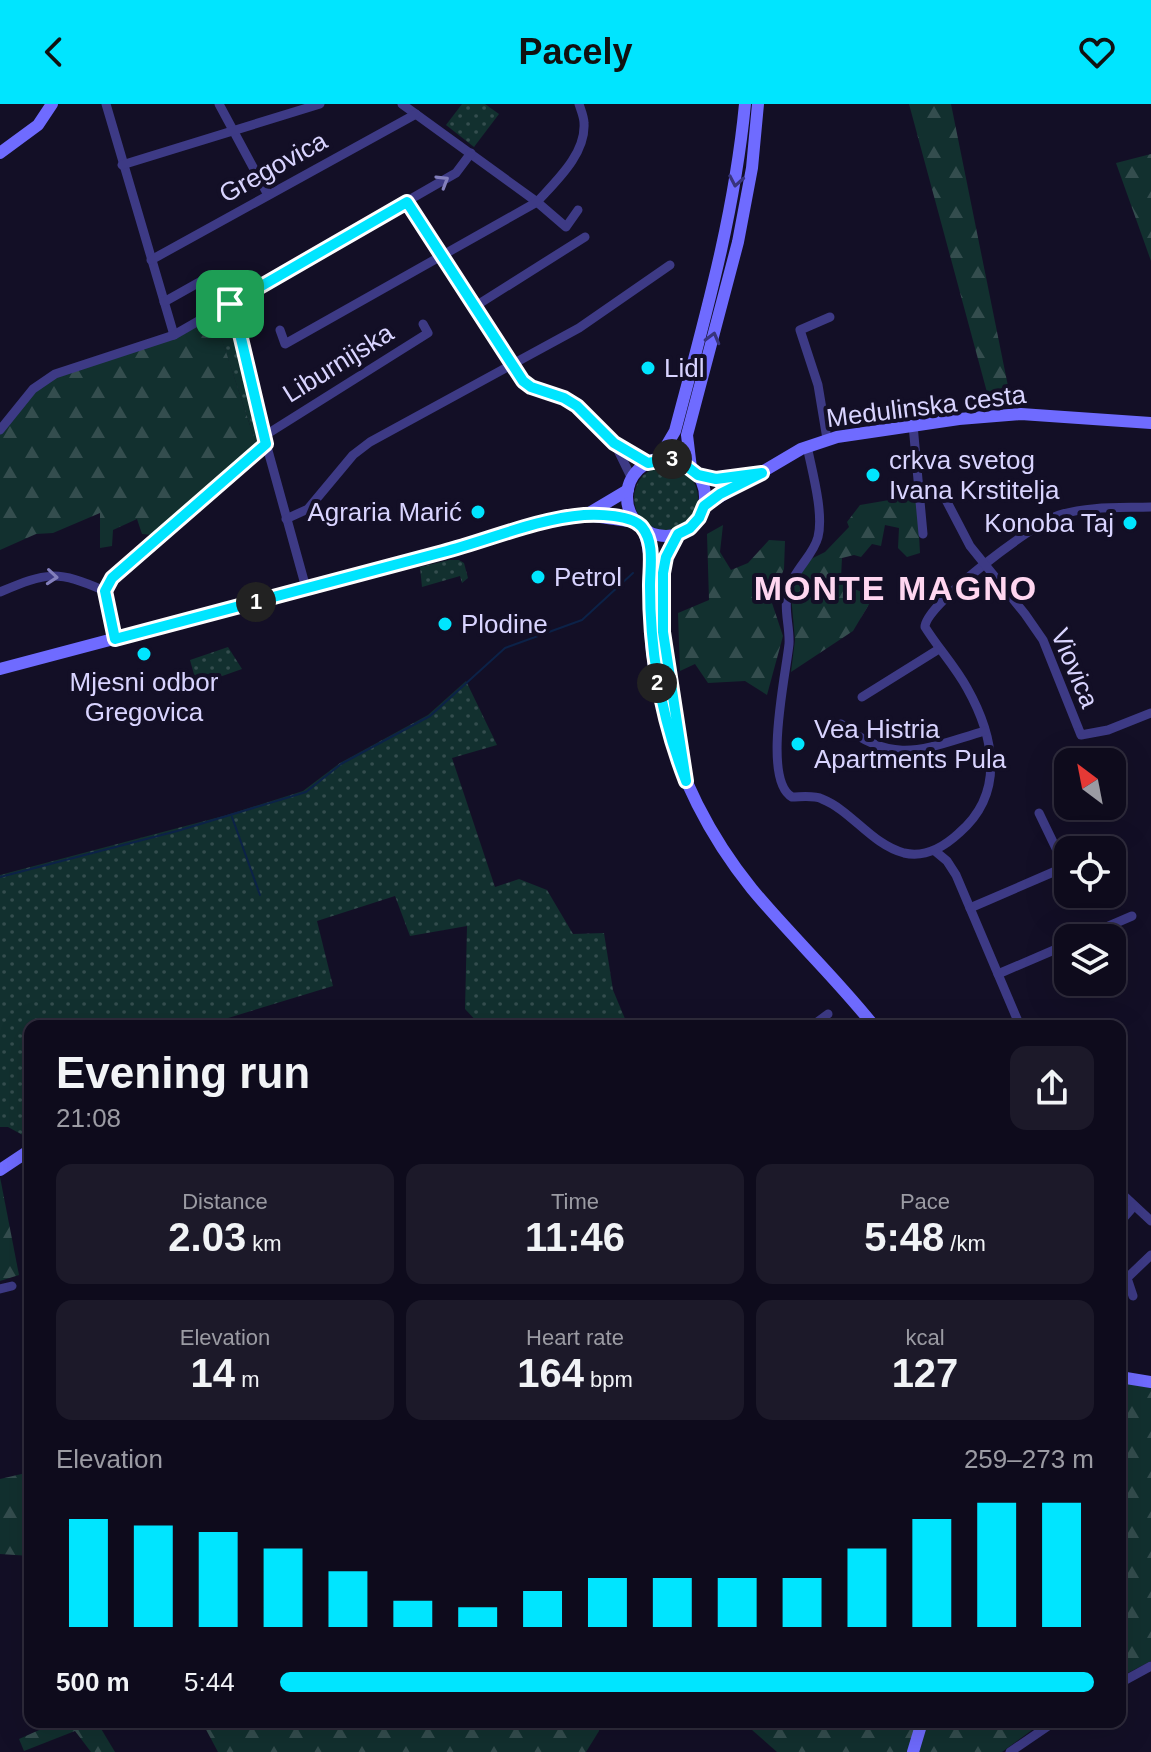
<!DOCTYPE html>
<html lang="en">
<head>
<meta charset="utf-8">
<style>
  body { margin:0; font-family:Arial,sans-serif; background:#1c1929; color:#f1f3f6; height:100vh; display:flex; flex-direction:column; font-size:30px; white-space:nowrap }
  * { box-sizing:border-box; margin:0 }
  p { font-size:26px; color:#9b9ba3 }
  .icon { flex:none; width:44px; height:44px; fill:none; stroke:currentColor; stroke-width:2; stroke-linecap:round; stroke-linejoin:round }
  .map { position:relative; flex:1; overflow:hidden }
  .side { position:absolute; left:24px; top:916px; width:1102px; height:708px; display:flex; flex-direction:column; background:#0e0b1c; border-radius:16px; box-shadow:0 8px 32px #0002,0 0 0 2px #2e2b3b }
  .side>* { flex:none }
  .needle { width:52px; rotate:328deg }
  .tools { position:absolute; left:1054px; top:644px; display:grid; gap:16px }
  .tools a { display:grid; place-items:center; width:72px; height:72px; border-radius:16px; background:#0e0b1c; box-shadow:0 8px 32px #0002,0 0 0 2px #2e2b3b; font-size:40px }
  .pin { position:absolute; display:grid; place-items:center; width:68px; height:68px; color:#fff; margin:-34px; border-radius:16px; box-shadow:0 4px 12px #0006 }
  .km { position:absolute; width:40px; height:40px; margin:-20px; border-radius:50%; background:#222; color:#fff; font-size:22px; line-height:40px; text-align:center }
  .round { display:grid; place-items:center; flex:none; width:84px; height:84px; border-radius:16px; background:#1c1929 }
  .summary { display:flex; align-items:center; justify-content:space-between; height:136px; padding:0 32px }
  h1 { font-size:44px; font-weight:700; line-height:60px }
  .metrics { display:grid; grid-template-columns:repeat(3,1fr); gap:12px; height:136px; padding:8px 32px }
  .metrics div { display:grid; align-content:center; border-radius:16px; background:#1c1929; text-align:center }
  .metrics b { font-size:40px; font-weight:700 }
  .metrics small { font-size:22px; font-weight:400 }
  .metrics p { font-size:22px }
  .chart { height:224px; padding:16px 32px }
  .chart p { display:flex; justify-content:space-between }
  .chart svg { width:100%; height:144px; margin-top:8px; stroke:#00e5ff; stroke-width:6 }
  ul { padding:0 32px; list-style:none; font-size:26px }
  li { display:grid; grid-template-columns:128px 96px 1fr; align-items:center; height:60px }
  li i { height:20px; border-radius:10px; background:#00e5ff }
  header { display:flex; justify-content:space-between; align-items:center; height:104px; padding:0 32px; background:#00e5ff; color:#111; font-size:36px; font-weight:700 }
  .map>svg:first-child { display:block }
</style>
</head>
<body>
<header><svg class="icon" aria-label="back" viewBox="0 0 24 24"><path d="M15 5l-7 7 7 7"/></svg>Pacely<svg class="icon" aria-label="heart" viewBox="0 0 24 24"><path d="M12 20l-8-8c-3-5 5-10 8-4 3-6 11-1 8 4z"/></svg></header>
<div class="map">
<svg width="1151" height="1648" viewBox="0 0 1151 1648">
  <defs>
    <pattern id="grass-dots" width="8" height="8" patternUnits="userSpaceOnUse" patternTransform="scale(2)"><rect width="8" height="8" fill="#12302f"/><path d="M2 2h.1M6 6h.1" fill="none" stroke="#344d4e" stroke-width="1.8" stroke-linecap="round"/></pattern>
    <pattern id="forest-firs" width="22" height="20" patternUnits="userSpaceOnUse" patternTransform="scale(2)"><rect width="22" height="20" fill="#12302f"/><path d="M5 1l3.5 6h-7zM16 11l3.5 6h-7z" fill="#344d4e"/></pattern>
  </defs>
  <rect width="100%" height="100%" fill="#130f26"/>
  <g fill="url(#grass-dots)">
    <polygon points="462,0 485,0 499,10 474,43 446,21"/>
    <polygon points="230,200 264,332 257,343 213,209"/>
    <circle cx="666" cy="394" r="32"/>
    <polygon points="449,456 459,456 464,459 468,474 462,479 460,472 422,483 420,463"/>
    <polygon points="228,543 242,565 197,581 190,556"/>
    <polygon points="466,577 497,641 452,654 495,783 519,775 547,786 573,830 604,829 613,886 628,922 481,922 465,905 467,822 410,832 395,792 317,817 333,882 202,922 30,922 30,1035 8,1023 0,1023 0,771 227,711 303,687 340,659 428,611"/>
  </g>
  <g fill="url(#forest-firs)">
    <polygon points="909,0 951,0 1010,292 988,292"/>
    <polygon points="1151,50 1151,157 1116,59"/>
    <polygon points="215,214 257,343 153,431 142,430 137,415 113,426 112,442 100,444 100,409 53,429 36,430 0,446 0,326 16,303 55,270 168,233"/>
    <polygon points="901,394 917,395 920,449 907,453 898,444 899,424 885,421 881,442 872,440 861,453 854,451 842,454 841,473 851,484 874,492 853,527 791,568 795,536 791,491 796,470 809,456 825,448 849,423 847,418 860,401"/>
    <polygon points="723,421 720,448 731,466 748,459 769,436 785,437 784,465 771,496 783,532 767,591 745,577 708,579 695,560 680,567 678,509 709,496 707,430"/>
    <polygon points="0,1073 19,1171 0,1177"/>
    <polygon points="1120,1278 1151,1284 1151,1557 1120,1573"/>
    <polygon points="30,1368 30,1452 0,1450 0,1375"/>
    <polygon points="57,1618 97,1618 115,1648 91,1648 75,1627 24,1647 19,1635"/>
    <polygon points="202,1618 600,1618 599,1627 586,1648 218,1648"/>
    <polygon points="743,1618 1043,1618 1002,1648 777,1648"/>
  </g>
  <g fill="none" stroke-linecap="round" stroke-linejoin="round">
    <g stroke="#0c2248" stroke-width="2">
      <polyline points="232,713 260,791"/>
      <polyline points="0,773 177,727 306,688 341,660 430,612 505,544 582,516 633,469"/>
    </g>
    <g stroke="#3d3a85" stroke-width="9">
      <polyline points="106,0 174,231"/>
      <polyline points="219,0 268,91"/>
      <polyline points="402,0 537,98 566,123 578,106"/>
      <polyline points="122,61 320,0"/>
      <polyline points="407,98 523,277 531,283 564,294 577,302 614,339 648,359"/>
      <polyline points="151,156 416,10"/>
      <polyline points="164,198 205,175"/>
      <polyline points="230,200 235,209 264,332 306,484"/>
      <polyline points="474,203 585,133"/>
      <path d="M280 226 285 240 537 98C556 77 586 50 584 19 584 13 581 6 579 0"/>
      <polyline points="913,321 923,430"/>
      <polyline points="0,326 33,285 55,270 174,231 456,69 471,49"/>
      <polyline points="264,332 428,229 423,220"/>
      <polyline points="827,335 818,281 800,226 830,213"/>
      <polyline points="616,342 632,375"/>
      <path d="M807 342C812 367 824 409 818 433 813 453 792 466 787 492 784 507 790 524 789 540 786 570 762 676 792 693 801 693 814 691 822 695 852 707 871 740 904 749 926 754 944 743 959 729 1006 689 994 632 967 584 955 562 938 544 925 523 925 501 1035 418 1059 411 1089 402 1120 404 1151 403"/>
      <polyline points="946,396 970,442 1025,510 1043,536 1081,631 1108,626 1151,609"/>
      <polyline points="286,415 308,405 353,351 370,338 579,224 670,161"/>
      <path d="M0 488C47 468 57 466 105 487"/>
      <polyline points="115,535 105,487 112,474 266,340"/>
      <polyline points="862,593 939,545"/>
      <path d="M841 620C895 663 926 644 985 627"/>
      <polyline points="935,747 947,757 956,771 1020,922"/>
      <polyline points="970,804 1065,763 1039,709"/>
      <polyline points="1081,834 1132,812"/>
      <polyline points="998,870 1068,840"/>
      <polyline points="812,922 828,910"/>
      <polyline points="1120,1088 1151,1117"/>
      <polyline points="1120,1118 1134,1102"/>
      <polyline points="0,1185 12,1182"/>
      <polyline points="1133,1192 1127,1174 1151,1151"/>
      <polyline points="1120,1579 1151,1562"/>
      <polyline points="1010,1648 1054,1618"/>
    </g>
    <g stroke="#6f6bff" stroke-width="12">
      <polyline points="0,49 38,21 52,0"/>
      <circle cx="666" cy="393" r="39"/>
      <path d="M658 356 675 327C704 217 734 114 745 0"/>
      <polyline points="691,364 687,331 738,138 752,64 758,0"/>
      <polyline points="698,371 716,375 751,371"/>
      <polyline points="704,402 801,345 837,333 959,315 1021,310 1151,319"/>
      <polyline points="586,411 628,386"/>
      <path d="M643 425C655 456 649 489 650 522 651 550 656 578 663 606 678 671 710 733 752 785 791 832 836 874 874 922"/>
      <polyline points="678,430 666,453 663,469 663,528 683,654"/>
      <polyline points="0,565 461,443 549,417 586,411 636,418"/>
      <polyline points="0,1066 30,1046"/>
      <polyline points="1120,1273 1151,1278"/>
      <polyline points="913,1648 922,1618"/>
    </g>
  </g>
  <defs><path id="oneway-chevron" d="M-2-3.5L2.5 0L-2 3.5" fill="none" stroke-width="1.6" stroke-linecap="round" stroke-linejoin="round" transform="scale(2)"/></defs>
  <g stroke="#837fbc">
    <use href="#oneway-chevron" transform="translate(443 77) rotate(-31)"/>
    <use href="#oneway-chevron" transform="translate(52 473) rotate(5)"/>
  </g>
  <g stroke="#38347d">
    <use href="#oneway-chevron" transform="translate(736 77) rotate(100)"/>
    <use href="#oneway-chevron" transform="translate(713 234) rotate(-75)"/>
  </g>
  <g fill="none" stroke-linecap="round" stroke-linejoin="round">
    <g stroke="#fff" stroke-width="16">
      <path id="route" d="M407 98 523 277 531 283 564 294 577 302 614 339 648 359 670 355 681 358 698 371 716 375 762 369 720 390 704 402 699 414 690 424 678 430 666 453 663 469V528L686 677C661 613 650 550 650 482 650 463 655 439 642 423 632 411 598 410 584 411 536 415 489 436 443 448 334 477 225 506 115 535L105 487 112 474 266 340 235 209 230 200Z"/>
    </g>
    <use href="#route" stroke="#00e5ff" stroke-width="10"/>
  </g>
  <g fill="#00e5ff" stroke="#130f26" stroke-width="3">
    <circle cx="648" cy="264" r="8"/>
    <circle cx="873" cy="371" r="8"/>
    <circle cx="478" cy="408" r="8"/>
    <circle cx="1130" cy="419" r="8"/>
    <circle cx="538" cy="473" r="8"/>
    <circle cx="445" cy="520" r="8"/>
    <circle cx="144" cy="550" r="8"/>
    <circle cx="798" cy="640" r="8"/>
  </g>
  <g text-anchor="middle" stroke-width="8" stroke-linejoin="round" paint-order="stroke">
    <g font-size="26" fill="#d9d4ff" stroke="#130f26">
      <text transform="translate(273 63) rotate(-29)" y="9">Gregovica</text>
      <text transform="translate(338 259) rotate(-32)" y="9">Liburnijska</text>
      <text transform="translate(926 302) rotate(-7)" y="9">Medulinska cesta</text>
      <text transform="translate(1075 564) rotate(67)" y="9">Viovica</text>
    </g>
    <g font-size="26" fill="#d9d4ff" stroke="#130f26" text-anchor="start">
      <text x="664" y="273">Lidl</text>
      <text x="889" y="365">crkva svetog<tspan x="889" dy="30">Ivana Krstitelja</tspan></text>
      <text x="462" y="417" text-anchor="end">Agraria Marić</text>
      <text x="1114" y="428" text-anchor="end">Konoba Taj</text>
      <text x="554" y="482">Petrol</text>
      <text x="461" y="529">Plodine</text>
      <text x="144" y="587" text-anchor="middle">Mjesni odbor<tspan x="144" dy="30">Gregovica</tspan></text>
      <text x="814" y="634">Vea Histria<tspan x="814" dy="30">Apartments Pula</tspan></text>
    </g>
    <g font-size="34" font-weight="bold" letter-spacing="2" fill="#ffd6f0" stroke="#130f26">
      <text x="896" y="496">MONTE MAGNO</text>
    </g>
  </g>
</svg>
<div class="tools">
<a><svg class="needle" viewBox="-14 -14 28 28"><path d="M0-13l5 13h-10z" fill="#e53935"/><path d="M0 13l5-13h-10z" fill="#9b9ba3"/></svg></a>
<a><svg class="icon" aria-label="locate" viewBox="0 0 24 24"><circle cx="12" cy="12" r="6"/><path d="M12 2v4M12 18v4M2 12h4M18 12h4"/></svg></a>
<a><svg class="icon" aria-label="layers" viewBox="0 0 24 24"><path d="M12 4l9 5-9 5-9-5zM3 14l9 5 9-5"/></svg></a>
</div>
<div class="pin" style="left:230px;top:200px;background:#1e9e55"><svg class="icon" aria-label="arrive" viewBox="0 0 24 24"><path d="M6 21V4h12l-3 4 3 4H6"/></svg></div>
<b class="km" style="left:256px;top:498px">1</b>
<b class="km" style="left:657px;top:579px">2</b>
<b class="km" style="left:672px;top:355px">3</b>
<section class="side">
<div class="summary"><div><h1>Evening run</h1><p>21:08</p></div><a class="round"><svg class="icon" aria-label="share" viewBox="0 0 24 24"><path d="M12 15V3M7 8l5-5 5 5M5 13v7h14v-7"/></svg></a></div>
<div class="metrics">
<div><p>Distance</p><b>2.03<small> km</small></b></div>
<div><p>Time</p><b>11:46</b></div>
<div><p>Pace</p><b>5:48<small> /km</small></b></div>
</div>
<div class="metrics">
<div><p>Elevation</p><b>14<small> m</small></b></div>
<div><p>Heart rate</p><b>164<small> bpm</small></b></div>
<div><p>kcal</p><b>127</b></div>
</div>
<div class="chart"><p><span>Elevation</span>259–273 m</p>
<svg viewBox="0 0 160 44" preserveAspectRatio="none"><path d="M5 44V11M15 44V13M25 44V15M35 44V20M45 44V27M55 44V36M65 44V38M75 44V33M85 44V29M95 44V29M105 44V29M115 44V29M125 44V20M135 44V11M145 44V6M155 44V6"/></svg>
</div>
<ul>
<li><b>500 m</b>5:44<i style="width:100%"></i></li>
</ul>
</section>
</div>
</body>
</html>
